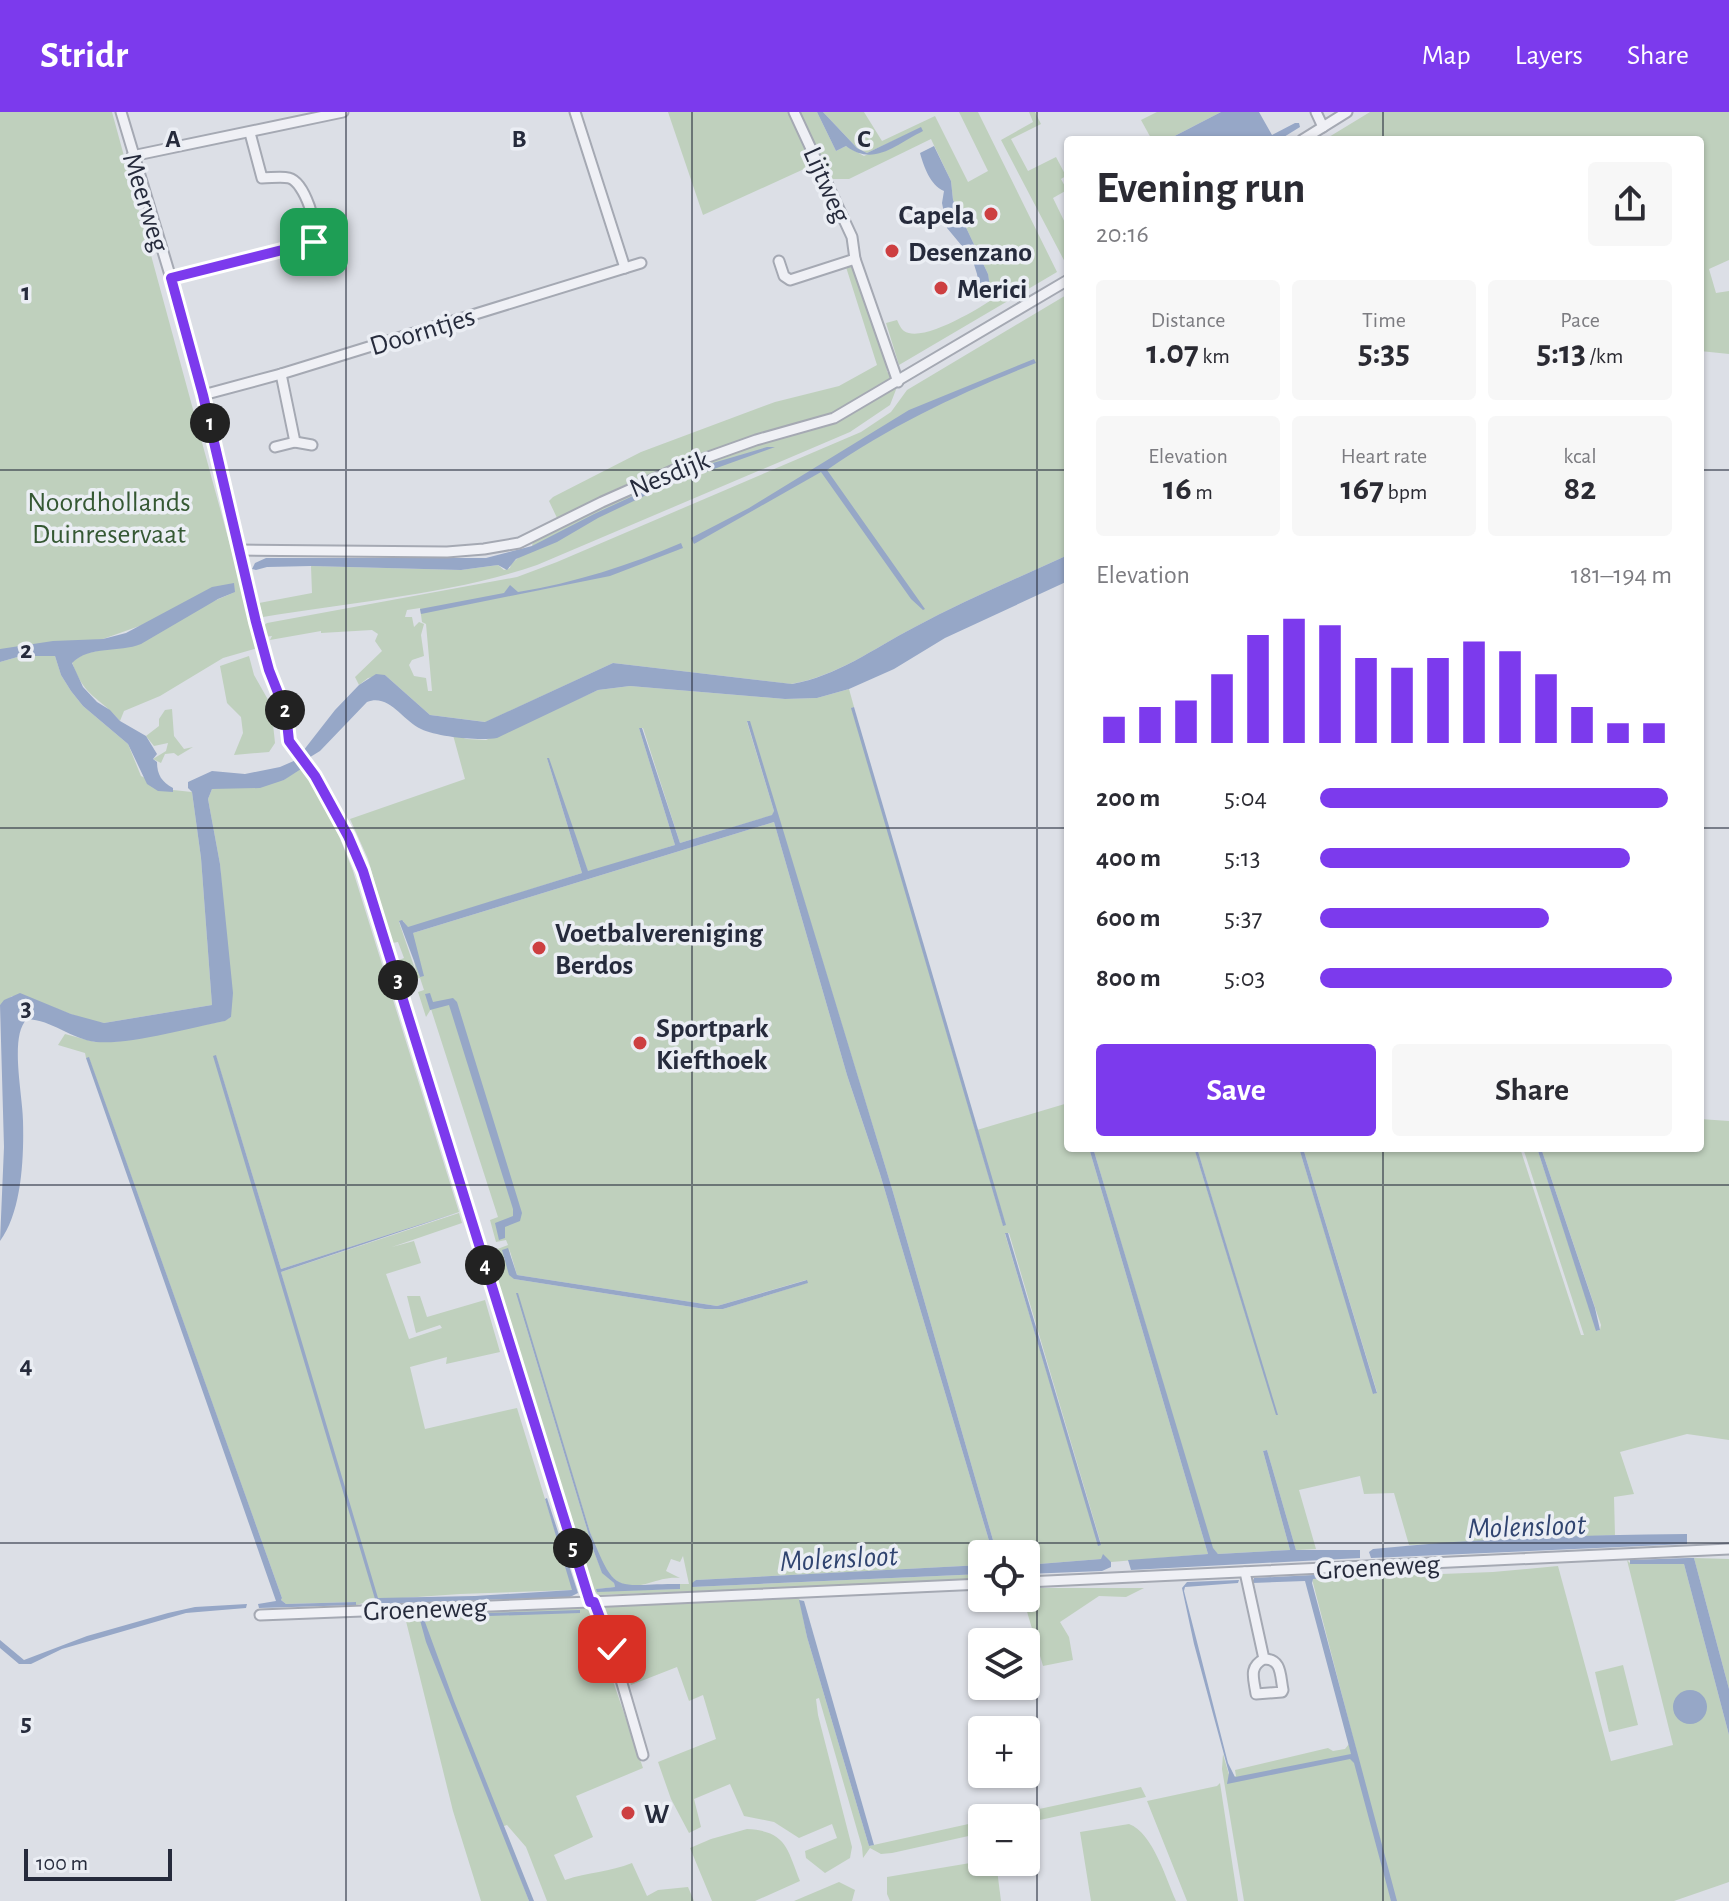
<!DOCTYPE html>
<html lang="en">
<head>
<meta charset="utf-8">
<style>
  body { margin:0; font-family:"Alegreya Sans",sans-serif; background:#f7f7f7; color:#2b2b33; height:100vh; display:flex; flex-direction:column; font-size:30px; white-space:nowrap }
  * { box-sizing:border-box; margin:0 }
  p { font-size:26px; color:#7c7c81 }
  .icon { flex:none; width:44px; height:44px; fill:none; stroke:currentColor; stroke-width:2; stroke-linecap:round; stroke-linejoin:round }
  .map { position:relative; flex:1; overflow:hidden }
  .details { position:absolute; left:1064px; top:24px; width:640px; height:1016px; display:flex; flex-direction:column; background:#fff; border-radius:8px; box-shadow:0 2px 6px #0004 }
  .details>* { flex:none }
  .buttons { position:absolute; left:968px; top:1428px; display:grid; gap:16px }
  .buttons a { display:grid; place-items:center; width:72px; height:72px; border-radius:8px; background:#fff; box-shadow:0 2px 6px #0004; font-size:40px }
  .scale { position:absolute; left:24px; bottom:20px; width:148px; box-sizing:border-box; padding-left:8px; border:4px solid #262b3c; border-top:0; font-size:22px; line-height:28px; white-space:nowrap; color:#262b3c; -webkit-text-stroke:6px #ebeef4; paint-order:stroke }
  .pin { position:absolute; display:grid; place-items:center; width:68px; height:68px; color:#fff; margin:-34px; border-radius:16px; box-shadow:0 4px 12px #0006 }
  .km { position:absolute; width:40px; height:40px; margin:-20px; border-radius:50%; background:#222; color:#fff; font-size:22px; line-height:40px; text-align:center }
  .round { display:grid; place-items:center; flex:none; width:84px; height:84px; border-radius:8px; background:#f7f7f7 }
  .headline { display:flex; align-items:center; justify-content:space-between; height:136px; padding:0 32px }
  h1 { font-size:44px; font-weight:600; line-height:60px }
  .metrics { display:grid; grid-template-columns:repeat(3,1fr); gap:12px; height:136px; padding:8px 32px }
  .metrics div { display:grid; align-content:center; border-radius:8px; background:#f7f7f7; text-align:center }
  .metrics b { font-size:34px; font-weight:600 }
  .metrics small { font-size:22px; font-weight:400 }
  .metrics p { font-size:22px }
  .chart { height:224px; padding:16px 32px }
  .chart p { display:flex; justify-content:space-between }
  .chart svg { width:100%; height:144px; margin-top:8px; stroke:#7c3aed; stroke-width:6 }
  .cta { display:flex; gap:16px; margin-top:auto; padding:16px 32px }
  .cta a { flex:1; height:92px; border-radius:8px; background:#7c3aed; color:#fff; font-size:32px; font-weight:600; line-height:92px; text-align:center }
  .cta a+a { background:#f7f7f7; color:#2b2b33 }
  ul { padding:0 32px; list-style:none; font-size:26px }
  li { display:grid; grid-template-columns:128px 96px 1fr; align-items:center; height:60px }
  li i { height:20px; border-radius:10px; background:#7c3aed }
  header { display:flex; align-items:center; gap:48px; box-sizing:border-box; height:112px; padding:0 40px; background:#7c3aed; color:#fff }
  header strong { font-size:38px }
  nav { display:flex; gap:44px; margin-inline-start:auto; font-size:28px }
  .map>svg:first-child { display:block }
</style>
</head>
<body>
<header>
<strong>Stridr</strong>
<nav><a>Map</a><a>Layers</a><a>Share</a></nav>
</header>
<div class="map">
<svg width="1729" height="1789" viewBox="0 0 1729 1789">
  <rect width="100%" height="100%" fill="#dcdfe6"/>
  <g fill="#bfd0bd" fill-rule="evenodd">
    <path d="M0 0H112L258 536 223 546 160 584 124 599 120 609C100 585 83 585 72 550L84 542 97 539 235 480 103 527 0 540Z"/>
    <polygon points="668,0 789,0 815,52 703,103"/>
    <path d="M798 0H817L836 39 846 34 864 44 921 16 867 41 857 36 823 0H864L882 29 935 4 968 70 988 59 959 0H978L1057 160 899 253 886 211 897 208C899 212 901 217 904 219 923 232 983 194 999 183L989 177 988 162 953 88 951 69 931 27 849 67H832Z"/>
    <polygon points="1029,0 1035,0 1041,12 1011,27 1028,59 1056,45 1066,64 1061,67 1067,78 1053,86 1068,117 1067,154 1001,28 1033,10"/>
    <polygon points="1157,0 1221,0 1167,28 1152,28 1141,8"/>
    <polygon points="1370,0 1729,0 1729,148 1709,157 1716,181 1729,179 1729,242 1700,239 1700,28 1324,28"/>
    <polygon points="850,154 855,158 886,248 887,260 892,262 889,271 821,307 745,327 678,351 618,376 558,408 549,389 553,385 641,340 775,290 839,274 877,253 846,155"/>
    <path d="M1068 182V443C1016 467 963 489 913 516 873 537 837 564 791 572L613 551 486 610 430 603 385 563 368 566 359 573 355 565 382 539 375 529 378 522 372 518 321 521V519L270 528 272 524 264 525 262 515 267 511 517 465 557 450 861 320 891 300 907 278ZM420 496 422 510 426 512 432 579H428L426 566 414 564 409 553 412 548 424 544 421 523 424 512 419 510 414 515 412 505H405L407 498Z"/>
    <path d="M897 275 890 293 850 320 537 453C453 482 352 490 263 505L259 491 312 481 311 454 461 458 498 453 504 458 510 456 511 452 532 434 533 430 595 397 685 357 773 327 824 315 857 299Z"/>
    <path d="M21 544H55L61 563 71 579 83 594 128 632 141 664 173 680V678L192 680 201 746 212 893 104 911C71 907 45 887 12 884L0 893V550Z"/>
    <polygon points="249,544 254,563 271,593 275,631 269,640 234,643 243,621 241,605 227,591 220,554"/>
    <path d="M630 574 785 587 817 586 849 577 854 595 852 596 1003 1113 1005 1112 977 1018 1068 991V1036H1089L1208 1442 1111 1450 1101 1447 1026 1453V1442H997L893 1080 749 609 747 610 774 699 773 703 680 731 643 616H639L675 733 588 760 547 646 582 761 408 816 403 809 399 810 416 860 411 828 413 821 774 710 847 963 880 1062 993 1442H982V1453L696 1468 692 1475 982 1462V1468L598 1483 587 1469 487 1141 508 1133 506 1128 496 1130 490 1108 498 1105 431 897 426 905 418 880 424 878 420 866 405 870 397 849 404 846 398 830 392 831 368 747 350 707 465 667 453 623 467 627 486 628 598 578ZM1009 1121 1101 1432 1099 1433 1005 1122ZM509 1136 517 1163 717 1194 806 1168 807 1171 723 1197H705L514 1167ZM516 1181 590 1420C601 1449 609 1484 649 1471 660 1468 668 1465 680 1466L666 1459 671 1447 680 1450 683 1444 689 1472H680L679 1477 597 1479V1477L615 1475 614 1471 602 1460 593 1437Z"/>
    <polygon points="172,597 174,624 184,637 193,635 178,644 174,641 165,642 161,651 153,647 166,639 168,631 154,634 146,624 159,614 159,607 165,598"/>
    <polygon points="302,654 339,724 353,759 459,1100 281,1157 216,944 214,944 306,1252 281,1160 459,1101 462,1111 392,1135 414,1129 421,1151 386,1162 409,1227 442,1216 440,1213 416,1221 407,1184 420,1184 427,1205 485,1188 500,1240 446,1252 447,1245 410,1255 425,1317 517,1296 573,1478 460,1482 374,1488 356,1493 355,1490 286,1492 281,1488 282,1486 89,946 86,946 85,941 58,933 65,922 95,930 115,930 224,909 231,905 220,752 208,687 212,677 284,668"/>
    <polygon points="1700,1007 1729,1009 1729,1328 1687,1322 1620,1340 1634,1382 1614,1385 1615,1423 1409,1433 1394,1381 1364,1382 1360,1364 1299,1378 1316,1437 1296,1438 1267,1338 1263,1339 1290,1438 1218,1442 1212,1436 1093,1036 1194,1036 1277,1303 1197,1036 1299,1036 1374,1282 1377,1280 1303,1036 1520,1036 1581,1223 1584,1223 1523,1036 1537,1036 1597,1219 1600,1218 1601,1213 1541,1036 1700,1036"/>
    <polygon points="1694,1446 1729,1447 1729,1577"/>
    <polygon points="1627,1448 1630,1451 1684,1452 1729,1623 1729,1770 1674,1789 1244,1789 1222,1657 1223,1642 1230,1666 1236,1664 1235,1658 1328,1636 1333,1639 1345,1637 1349,1632 1351,1640 1357,1641 1312,1467 1493,1460 1558,1454 1611,1649 1673,1633"/>
    <polygon points="1026,1476 1144,1476 1126,1485 1099,1484 1060,1510 1069,1525 1073,1548 1043,1554 1023,1486 1026,1486"/>
    <polygon points="799,1485 807,1525 869,1734 982,1709 982,1721 892,1741 881,1742 870,1736 863,1746 862,1735 819,1586 816,1587 818,1603 852,1735 850,1746 825,1761 806,1746 805,1739 837,1726 832,1712 799,1726 774,1710 744,1704 730,1672 694,1687 701,1715 689,1721 671,1687 658,1650 716,1627 703,1583 689,1589 677,1555 631,1573 605,1495"/>
    <path d="M587 1494 643 1656 576 1684 593 1725 554 1743 565 1768C588 1760 610 1760 632 1751L647 1784 658 1778 688 1775 694 1789H547L526 1735 507 1713 501 1715 529 1789H481L453 1699 404 1501Z"/>
    <polygon points="1623,1553 1638,1613 1609,1620 1595,1560"/>
    <polygon points="1220,1671 1238,1789 1187,1789 1147,1689 1217,1674"/>
    <polygon points="1141,1675 1146,1685 1026,1711 1026,1706 998,1706"/>
    <path d="M1129 1712C1153 1721 1166 1767 1176 1789H1091L1080 1720Z"/>
    <path d="M747 1717C786 1719 787 1736 800 1769L755 1789H712L690 1736 711 1727Z"/>
    <polygon points="982,1749 996,1750 1001,1789 890,1789 887,1782 887,1765"/>
    <polygon points="839,1770 855,1778 852,1789 794,1789"/>
  </g>
  <g fill="#96a7c7">
    <path d="M817 0H823L857 36 867 41 921 15 923 19C895 33 874 55 846 34L836 39Z"/>
    <polygon points="1221,0 1259,0 1272,23 1295,11 1299,11 1300,15 1279,28 1167,28"/>
    <path d="M934 34 951 69 953 88 988 162 991 181 986 186H981L977 162 972 146 947 116 942 91 944 79C930 73 924 55 920 41Z"/>
    <path d="M1034 247 1036 251C963 280 893 312 827 358L925 497 923 498 911 487 821 360 694 432 691 426 749 396 909 298Z"/>
    <polygon points="767,335 775,335 661,376 598,406 557,430 516,447 507,458 498,453 461,458 311,454 267,455 256,458 252,457 255,451 266,446 486,446 532,434 594,402 689,358"/>
    <path d="M681 431 683 436 610 464 421 502 420 497 504 481 510 473 518 480C574 471 630 453 681 431Z"/>
    <path d="M1068 443V469L945 526 894 557 849 577 817 586 785 587 630 574 598 578 497 626C479 629 438 625 421 617 403 609 389 581 367 590L320 639 307 647 301 657 284 668 260 676 212 677 208 687 220 752 233 881 231 905 225 909C190 916 129 933 96 930 71 927 52 908 27 907 9 924 23 984 23 1009 24 1045 22 1100 0 1129L4 1035 0 893 4 888 20 881 71 902 104 911 212 893 201 746 192 680 188 676V670L212 659 245 662 280 655 296 648 335 598 359 573 376 562 385 563 430 603 485 610 613 551 792 572C837 564 873 537 913 516 963 489 1016 467 1068 443Z"/>
    <path d="M234 471 235 480 218 487 141 532C119 541 90 533 72 551L83 575 97 590 110 598 120 609 146 624 157 642 153 647 157 650C157 663 162 670 173 676V680L158 679 147 672 128 632 83 594 71 579 61 563 55 544H21L0 550V537L53 529 103 527 126 521 212 475Z"/>
    <polygon points="854,595 1006,1113 1003,1114 851,596"/>
    <polygon points="747,609 750,609 893,1080 997,1442 993,1442 880,1062 847,963 774,710 413,821 424,864 420,865 399,809 402,808 408,815 582,761 547,646 549,646 588,759 675,733 639,616 642,616 680,731 772,703 774,699"/>
    <polygon points="430,881 433,890 453,886 457,890 522,1101 520,1109 505,1115 505,1126 499,1128 495,1111 513,1104 513,1097 449,893 430,898 425,882"/>
    <polygon points="216,943 281,1157 459,1100 281,1160 378,1486 475,1484 572,1478 545,1387 547,1386 578,1481 570,1485 372,1492 375,1487 213,944"/>
    <polygon points="89,945 282,1486 281,1488 286,1492 356,1490 356,1493 259,1496 258,1492 276,1489 86,946"/>
    <polygon points="1089,1036 1093,1036 1213,1436 1218,1442 1290,1438 1263,1339 1267,1338 1296,1438 1360,1438 1360,1446 1131,1458 1128,1448 1208,1442"/>
    <polygon points="1194,1036 1197,1036 1278,1303 1276,1303"/>
    <polygon points="1299,1036 1303,1036 1377,1281 1373,1282"/>
    <polygon points="1537,1036 1541,1036 1595,1196 1600,1218 1596,1219"/>
    <polygon points="1005,1121 1008,1121 1101,1433 1098,1434"/>
    <polygon points="508,1136 517,1163 717,1194 807,1168 808,1171 723,1197 705,1197 514,1167 509,1163 502,1138"/>
    <path d="M516 1181H518L590 1420C617 1487 615 1471 680 1472V1477L597 1480 596 1477 615 1475 614 1471 602 1461 593 1437Z"/>
    <path d="M1687 1422V1432L1371 1446 1369 1440 1373 1437C1477 1426 1583 1423 1687 1422Z"/>
    <polygon points="1103,1442 1111,1450 1111,1455 1102,1459 1026,1462 1026,1453 1101,1447"/>
    <polygon points="1688,1446 1694,1446 1729,1577 1729,1623 1684,1452 1630,1452 1630,1448"/>
    <polygon points="982,1453 982,1462 692,1475 692,1471 696,1468"/>
    <polygon points="1430,1457 1434,1460 1313,1467 1312,1471 1397,1789 1391,1789 1354,1651 1350,1647 1227,1672 1229,1661 1194,1532 1182,1476 1187,1470 1239,1468 1238,1471 1185,1475 1184,1479 1228,1651 1235,1665 1351,1642 1305,1469 1252,1471 1254,1466"/>
    <polygon points="799,1488 804,1489 874,1733 869,1734 807,1525"/>
    <polygon points="247,1492 246,1496 186,1501 62,1537 31,1552 19,1552 0,1536 0,1528 24,1548 87,1524 168,1501 195,1495"/>
    <polygon points="580,1498 580,1501 461,1505 435,1507 425,1510 454,1589 534,1789 529,1789 426,1530 418,1501 428,1503"/>
    <circle cx="1690" cy="1595" r="17"/>
  </g>
  <g fill="none" stroke-linecap="round" stroke-linejoin="round">
    <g stroke="#a5a9b3" stroke-width="13">
      <g id="street">
        <polyline points="121,0 173,173 203,283 256,510 269,558 286,601 289,629 315,664 348,724 363,759 590,1490 982,1472"/>
        <polyline points="575,0 625,156"/>
        <polyline points="794,0 852,125 855,147 898,270"/>
        <polyline points="1316,0 1323,15"/>
        <polyline points="1302,28 1347,0"/>
        <polyline points="132,44 343,0"/>
        <polyline points="779,149 784,164 790,168 855,147"/>
        <path d="M171 166 314 130C319 116 305 70 289 66 281 64 271 66 262 66L250 21"/>
        <polyline points="281,262 295,330"/>
        <polyline points="203,283 281,262 641,151"/>
        <polyline points="275,335 295,330 312,333"/>
        <polyline points="239,438 447,440 484,437 519,431 602,390 683,354 756,328 834,306 1068,168"/>
        <path d="M1245 1460 1264 1547C1248 1555 1254 1567 1256 1582L1282 1580 1283 1578C1280 1563 1282 1547 1264 1547"/>
        <polyline points="1026,1470 1729,1437"/>
        <polyline points="594,1490 612,1537 643,1643"/>
        <polyline points="260,1503 590,1490"/>
      </g>
    </g>
    <use href="#street" stroke="#eff0f5" stroke-width="9"/>
  </g>
  <g fill="none" stroke-linecap="round" stroke-linejoin="round">
    <g stroke="#fff" stroke-width="16">
      <polyline id="route" points="314,130 171,166 203,283 256,510 269,558 286,601 289,629 315,664 348,724 363,759 590,1490 594,1490 612,1537"/>
    </g>
    <use href="#route" stroke="#7c3aed" stroke-width="10"/>
  </g>
  <path fill="none" stroke="#262b3c" stroke-width="2" stroke-opacity="0.55" d="M346 0V1789M692 0V1789M1037 0V1789M1383 0V28M0 358H1068M1700 358H1729M0 716H1068M1700 716H1729M1383 1036V1789M0 1073H1729M0 1431H1729"/>
  <g fill="#cd3f41" stroke="#ebeef4" stroke-width="3">
    <circle cx="991" cy="102" r="8"/>
    <circle cx="892" cy="139" r="8"/>
    <circle cx="941" cy="176" r="8"/>
    <circle cx="539" cy="836" r="8"/>
    <circle cx="640" cy="931" r="8"/>
    <circle cx="628" cy="1701" r="8"/>
  </g>
  <g text-anchor="middle" stroke-width="7" stroke-linejoin="round" paint-order="stroke">
    <g font-size="28" fill="#262b3c" stroke="#ebeef4">
      <text transform="translate(828 72) rotate(66)" y="10">Lijtweg</text>
      <text transform="translate(147 90) rotate(73)" y="10">Meerweg</text>
      <text transform="translate(422 218) rotate(-17)" y="10">Doorntjes</text>
      <text transform="translate(669 361) rotate(-22)" y="10">Nesdijk</text>
      <text transform="translate(1378 1454) rotate(-3)" y="10">Groeneweg</text>
      <text transform="translate(425 1496) rotate(-2)" y="10">Groeneweg</text>
    </g>
    <g font-size="28" font-weight="bold" fill="#262b3c" stroke="#ebeef4" text-anchor="start">
      <text x="975" y="112" text-anchor="end">Capela</text>
      <text x="908" y="149">Desenzano</text>
      <text x="957" y="186">Merici</text>
      <text x="555" y="830">Voetbalvereniging<tspan x="555" dy="32">Berdos</tspan></text>
      <text x="656" y="925">Sportpark<tspan x="656" dy="32">Kiefthoek</tspan></text>
      <text x="644" y="1711">W</text>
    </g>
    <g font-size="28" fill="#355833" stroke="#ebeef4">
      <text x="109" y="399">Noordhollands<tspan x="109" dy="32">Duinreservaat</tspan></text>
    </g>
    <g font-size="30" font-style="italic" fill="#304470" stroke="#ebeef4">
      <text transform="translate(1527 1414) rotate(-2)" y="10">Molensloot</text>
      <text transform="translate(839 1446) rotate(-3)" y="10">Molensloot</text>
    </g>
  </g>
  <g font-size="26" text-anchor="middle" font-weight="bold" fill="#262b3c" stroke="#ebeef4" stroke-width="7" stroke-linejoin="round" paint-order="stroke">
    <text x="173" y="35">A</text>
    <text x="519" y="35">B</text>
    <text x="864" y="35">C</text>
    <text x="26" y="188">1</text>
    <text x="26" y="546">2</text>
    <text x="26" y="904">3</text>
    <text x="26" y="1261">4</text>
    <text x="26" y="1619">5</text>
  </g>
</svg>
<div class="buttons">
<a><svg class="icon" aria-label="locate" viewBox="0 0 24 24"><circle cx="12" cy="12" r="6"/><path d="M12 2v4M12 18v4M2 12h4M18 12h4"/></svg></a>
<a><svg class="icon" aria-label="layers" viewBox="0 0 24 24"><path d="M12 4l9 5-9 5-9-5zM3 14l9 5 9-5"/></svg></a>
<a>+</a>
<a>−</a>
</div>
<div class="scale">100 m</div>
<div class="pin" style="left:314px;top:130px;background:#1e9e55"><svg class="icon" aria-label="arrive" viewBox="0 0 24 24"><path d="M6 21V4h12l-3 4 3 4H6"/></svg></div>
<div class="pin" style="left:612px;top:1537px;background:#d93025"><svg class="icon" aria-label="check" viewBox="0 0 24 24"><path d="M5 12l5 5 9-10"/></svg></div>
<b class="km" style="left:210px;top:311px">1</b>
<b class="km" style="left:285px;top:598px">2</b>
<b class="km" style="left:398px;top:868px">3</b>
<b class="km" style="left:485px;top:1153px">4</b>
<b class="km" style="left:573px;top:1436px">5</b>
<section class="details">
<div class="headline"><div><h1>Evening run</h1><p>20:16</p></div><a class="round"><svg class="icon" aria-label="share" viewBox="0 0 24 24"><path d="M12 15V3M7 8l5-5 5 5M5 13v7h14v-7"/></svg></a></div>
<div class="metrics">
<div><p>Distance</p><b>1.07<small> km</small></b></div>
<div><p>Time</p><b>5:35</b></div>
<div><p>Pace</p><b>5:13<small> /km</small></b></div>
</div>
<div class="metrics">
<div><p>Elevation</p><b>16<small> m</small></b></div>
<div><p>Heart rate</p><b>167<small> bpm</small></b></div>
<div><p>kcal</p><b>82</b></div>
</div>
<div class="chart"><p><span>Elevation</span>181–194 m</p>
<svg viewBox="0 0 160 44" preserveAspectRatio="none"><path d="M5 44V36M15 44V33M25 44V31M35 44V23M45 44V11M55 44V6M65 44V8M75 44V18M85 44V21M95 44V18M105 44V13M115 44V16M125 44V23M135 44V33M145 44V38M155 44V38"/></svg>
</div>
<ul>
<li><b>200 m</b>5:04<i style="width:99%"></i></li>
<li><b>400 m</b>5:13<i style="width:88%"></i></li>
<li><b>600 m</b>5:37<i style="width:65%"></i></li>
<li><b>800 m</b>5:03<i style="width:100%"></i></li>
</ul>
<div class="cta"><a>Save</a><a>Share</a></div>
</section>
</div>
</body>
</html>
